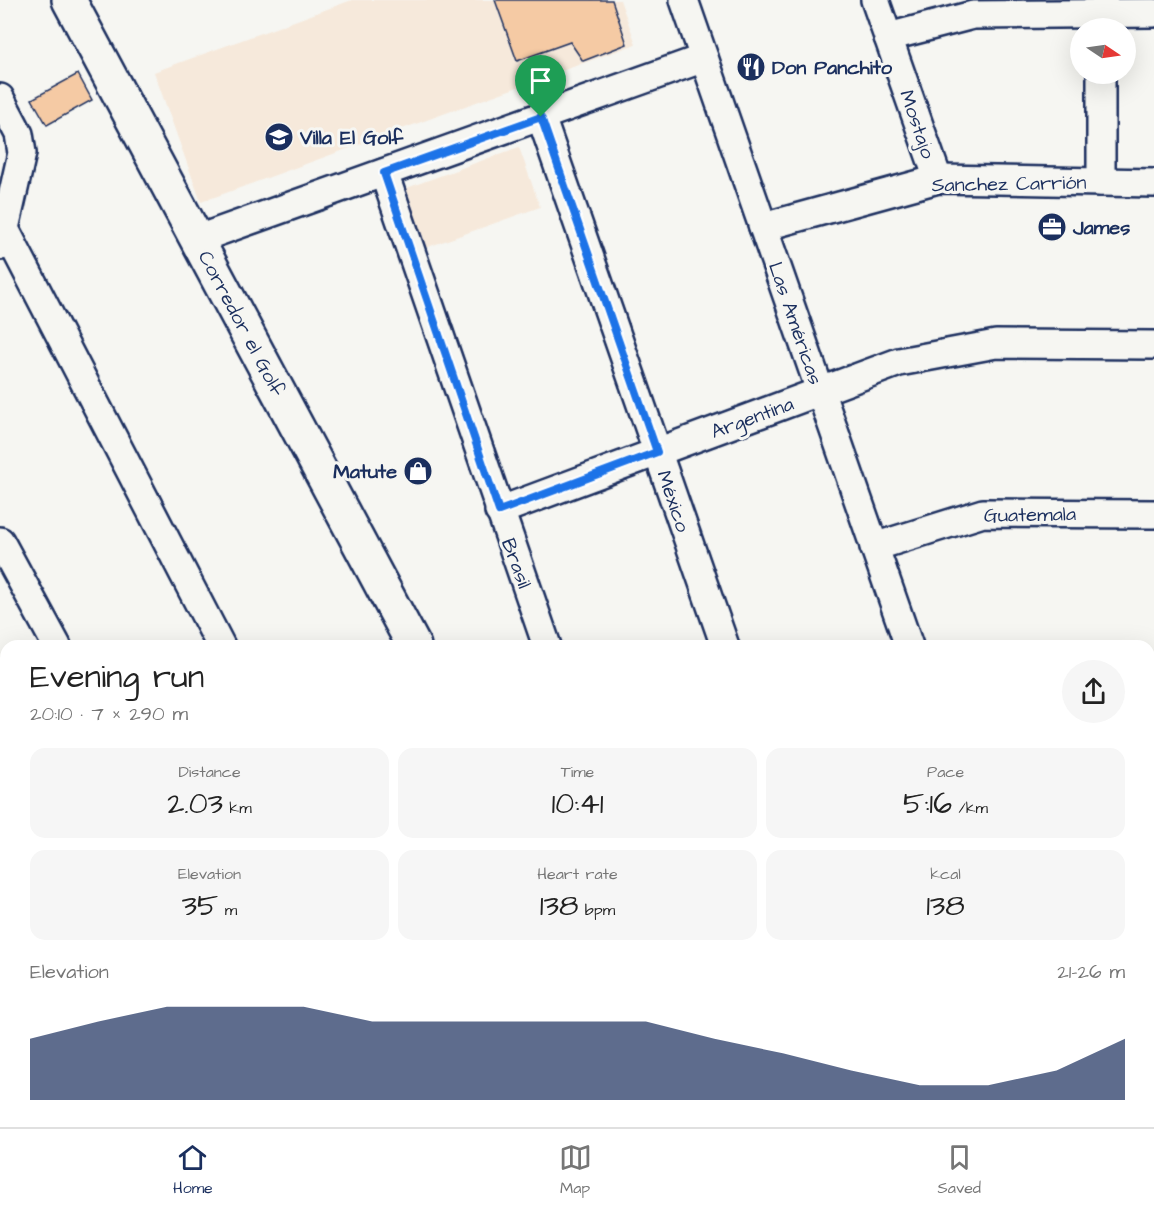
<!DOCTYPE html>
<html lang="en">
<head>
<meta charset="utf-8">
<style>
  body { margin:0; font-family:"Architects Daughter",sans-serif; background:#f6f6f6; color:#222; height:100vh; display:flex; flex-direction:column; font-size:22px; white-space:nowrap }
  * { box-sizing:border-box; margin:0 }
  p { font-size:20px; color:#767676 }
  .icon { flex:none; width:33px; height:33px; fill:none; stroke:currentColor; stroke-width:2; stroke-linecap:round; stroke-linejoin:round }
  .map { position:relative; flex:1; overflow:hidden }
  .side { position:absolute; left:0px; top:640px; width:1155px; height:488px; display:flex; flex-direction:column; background:#fff; border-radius:18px 18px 0 0; box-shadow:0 6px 24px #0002 }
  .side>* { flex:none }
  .needle { width:39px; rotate:103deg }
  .fabs { position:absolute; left:1070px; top:18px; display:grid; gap:12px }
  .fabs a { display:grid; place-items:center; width:66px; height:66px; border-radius:50%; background:#fff; box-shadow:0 6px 24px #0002; font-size:30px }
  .pin { position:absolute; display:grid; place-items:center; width:51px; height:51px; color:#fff; margin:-62px -26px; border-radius:50% 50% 50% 0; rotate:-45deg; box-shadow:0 0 6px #0007 }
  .pin .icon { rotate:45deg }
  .round { display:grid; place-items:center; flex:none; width:63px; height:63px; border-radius:32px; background:#f6f6f6 }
  .summary { display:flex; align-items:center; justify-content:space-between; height:102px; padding:0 30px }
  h1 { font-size:33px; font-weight:600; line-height:45px }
  .metrics { display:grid; grid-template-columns:repeat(3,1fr); gap:9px; height:102px; padding:6px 30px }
  .metrics div { display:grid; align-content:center; border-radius:15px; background:#f6f6f6; text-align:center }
  .metrics b { font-size:30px; font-weight:600 }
  .metrics small { font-size:16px; font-weight:400 }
  .metrics p { font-size:16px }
  .chart { height:168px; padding:12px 30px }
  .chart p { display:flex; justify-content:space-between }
  .chart svg { width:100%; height:108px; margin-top:6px; fill:#1b2f5e; opacity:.7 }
  .dock { display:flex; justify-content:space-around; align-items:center; height:84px; border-top:2px solid #e0e0e0; background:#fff; font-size:16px; color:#767676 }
  .dock a { display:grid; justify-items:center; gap:3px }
  .dock .active { color:#1b2f5e }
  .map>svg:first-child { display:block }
</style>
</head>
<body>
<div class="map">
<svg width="1154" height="1127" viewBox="0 0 1154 1127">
  <rect width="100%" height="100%" fill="#f6f6f2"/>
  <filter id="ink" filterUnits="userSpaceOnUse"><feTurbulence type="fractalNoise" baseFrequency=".0167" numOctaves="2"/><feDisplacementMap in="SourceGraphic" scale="12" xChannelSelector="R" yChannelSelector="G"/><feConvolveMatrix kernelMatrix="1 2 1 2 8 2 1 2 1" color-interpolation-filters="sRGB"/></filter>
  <g filter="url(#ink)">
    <g fill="#f6e9db">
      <polygon points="352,0 620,0 636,44 201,202 154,72"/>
      <polygon points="519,147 540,207 425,248 404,189"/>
    </g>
    <g fill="#f5caa4" stroke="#1b2f5e" stroke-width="1.5">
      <polygon points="495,0 612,0 627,44 583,61 570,42 517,61"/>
      <polygon points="78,74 92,100 47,125 32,99"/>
    </g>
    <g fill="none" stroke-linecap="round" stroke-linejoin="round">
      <g stroke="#1b2f5e" stroke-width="32">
        <g id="minor">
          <polyline points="684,0 909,646"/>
          <polyline points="875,0 938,179"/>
          <polyline points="888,37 973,15 1154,13"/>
          <polyline points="0,98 19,134 22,153 1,246"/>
          <polyline points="541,117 725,646"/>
          <polyline points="384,173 547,646"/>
          <polyline points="1101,182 1101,74"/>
          <polyline points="763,227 938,179 1154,183"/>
          <polyline points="5,229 221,646"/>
          <polyline points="198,239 704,58"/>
          <polyline points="499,511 899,362 996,344 1154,345"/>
          <polyline points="0,541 57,646"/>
          <polyline points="874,547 983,513 1154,514"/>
          <polyline points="1149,679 1154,679"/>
          <polyline points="1149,876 1154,875"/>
          <polyline points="0,886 6,885"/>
          <polyline points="0,1002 6,1005"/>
          <polyline points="1149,1068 1154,1067"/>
          <polyline points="206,1122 214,1127"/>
          <polyline points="302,1122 305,1127"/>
          <polyline points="474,1122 477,1127"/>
          <polyline points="777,1122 779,1127"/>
          <polyline points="1071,1122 1073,1127"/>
          <polyline points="900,1127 917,1122"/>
        </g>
      </g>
      <g stroke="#1b2f5e" stroke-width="38">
        <g id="tertiary">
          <polyline points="69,0 414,646"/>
          <polyline points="660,1122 661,1127"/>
        </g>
      </g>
      <use href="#minor" stroke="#f6f6f2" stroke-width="27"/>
      <use href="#tertiary" stroke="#f6f6f2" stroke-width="33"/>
    </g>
  </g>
  <g fill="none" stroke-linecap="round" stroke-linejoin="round" filter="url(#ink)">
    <g stroke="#fff" stroke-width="12">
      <polygon id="route" points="541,117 657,452 499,511 384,173"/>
    </g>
    <use href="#route" stroke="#1a73e8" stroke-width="8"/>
  </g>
  <defs>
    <g id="restaurant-disc" transform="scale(1.5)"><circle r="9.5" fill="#1b2f5e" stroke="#f6f6f2"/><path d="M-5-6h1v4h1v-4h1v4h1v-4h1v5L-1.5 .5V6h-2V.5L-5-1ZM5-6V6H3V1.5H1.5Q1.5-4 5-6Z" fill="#fff"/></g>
    <g id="school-disc" transform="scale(1.5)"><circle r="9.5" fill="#1b2f5e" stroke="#f6f6f2"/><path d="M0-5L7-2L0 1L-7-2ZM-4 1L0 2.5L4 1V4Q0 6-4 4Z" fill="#fff"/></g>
    <g id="office-disc" transform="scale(1.5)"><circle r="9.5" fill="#1b2f5e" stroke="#f6f6f2"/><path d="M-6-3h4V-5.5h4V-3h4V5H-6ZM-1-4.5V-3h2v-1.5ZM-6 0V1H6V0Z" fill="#fff"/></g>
    <g id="shop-disc" transform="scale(1.5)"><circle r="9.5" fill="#1b2f5e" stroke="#f6f6f2"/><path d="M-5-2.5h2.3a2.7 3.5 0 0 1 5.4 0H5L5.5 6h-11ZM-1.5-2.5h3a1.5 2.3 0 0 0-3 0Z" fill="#fff"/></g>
  </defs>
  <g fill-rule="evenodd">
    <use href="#restaurant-disc" x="751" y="67"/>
    <use href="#school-disc" x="279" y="137"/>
    <use href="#office-disc" x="1052" y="227"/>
    <use href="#shop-disc" x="418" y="471"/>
  </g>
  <g text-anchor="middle" stroke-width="6" stroke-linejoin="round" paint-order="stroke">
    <g font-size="20" font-weight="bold" fill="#1b2f5e" stroke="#f6f6f2" text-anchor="start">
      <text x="772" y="74">Don Panchito</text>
      <text x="300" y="144">Villa El Golf</text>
      <text x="1073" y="234">James</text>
      <text x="397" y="478" text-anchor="end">Matute</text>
    </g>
    <g font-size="20" fill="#1b2f5e" stroke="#f6f6f2">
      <text transform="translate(918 124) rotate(71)" y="7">Mostajo</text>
      <text transform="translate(1009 183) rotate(-1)" y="7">Sanchez Carrión</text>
      <text transform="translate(242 323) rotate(62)" y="7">Corredor el Golf</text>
      <text transform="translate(796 323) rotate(71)" y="7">Las Américas</text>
      <text transform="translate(752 417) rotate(-20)" y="7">Argentina</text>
      <text transform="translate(674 501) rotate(71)" y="7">México</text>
      <text transform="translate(1030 514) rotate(-1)" y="7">Guatemala</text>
      <text transform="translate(517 563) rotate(70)" y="7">Brasil</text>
    </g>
  </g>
</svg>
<div class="fabs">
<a><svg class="needle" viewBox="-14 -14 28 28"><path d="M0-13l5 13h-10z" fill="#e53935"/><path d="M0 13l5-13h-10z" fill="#767676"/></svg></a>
</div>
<div class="pin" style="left:541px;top:117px;background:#1e9e55"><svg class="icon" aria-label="arrive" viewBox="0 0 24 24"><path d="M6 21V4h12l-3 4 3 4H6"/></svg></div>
<section class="side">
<div class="summary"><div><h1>Evening run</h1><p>20:10 · 7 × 290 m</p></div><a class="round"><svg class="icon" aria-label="share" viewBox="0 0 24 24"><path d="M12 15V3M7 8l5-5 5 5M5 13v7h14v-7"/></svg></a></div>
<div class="metrics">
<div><p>Distance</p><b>2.03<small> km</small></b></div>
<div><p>Time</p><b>10:41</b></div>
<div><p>Pace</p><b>5:16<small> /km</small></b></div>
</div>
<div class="metrics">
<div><p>Elevation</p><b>35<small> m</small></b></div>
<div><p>Heart rate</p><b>138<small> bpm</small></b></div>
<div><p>kcal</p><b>138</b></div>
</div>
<div class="chart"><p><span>Elevation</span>21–26 m</p>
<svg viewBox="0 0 160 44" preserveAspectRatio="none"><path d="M0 44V19L10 12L20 6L30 6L40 6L50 12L60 12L70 12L80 12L90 12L100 19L110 25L120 32L130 38L140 38L150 32L160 19V44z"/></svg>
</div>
</section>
</div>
<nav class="dock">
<a class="active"><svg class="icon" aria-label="home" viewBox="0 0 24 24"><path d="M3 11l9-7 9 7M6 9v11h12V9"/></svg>Home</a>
<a><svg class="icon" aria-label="map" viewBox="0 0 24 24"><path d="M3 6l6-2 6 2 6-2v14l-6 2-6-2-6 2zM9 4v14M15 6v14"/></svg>Map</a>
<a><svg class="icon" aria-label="saved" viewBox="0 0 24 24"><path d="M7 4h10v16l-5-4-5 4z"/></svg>Saved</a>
</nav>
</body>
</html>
